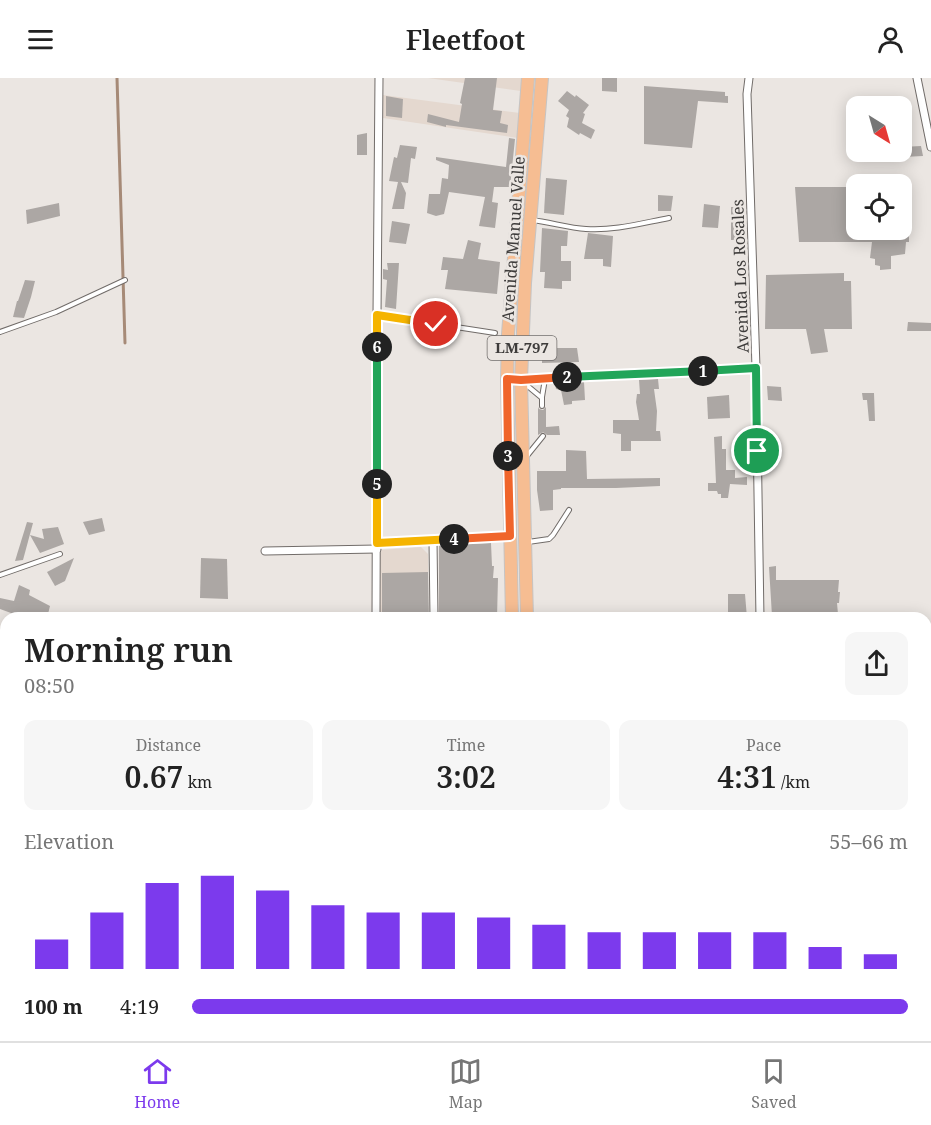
<!DOCTYPE html>
<html lang="en">
<head>
<meta charset="utf-8">
<style>
  body { margin:0; font-family:"Noto Serif",serif; background:#f6f6f6; color:#222; height:100vh; display:flex; flex-direction:column; font-size:22px; white-space:nowrap }
  * { box-sizing:border-box; margin:0 }
  p { font-size:20px; color:#767676 }
  .icon { flex:none; width:33px; height:33px; fill:none; stroke:currentColor; stroke-width:2; stroke-linecap:round; stroke-linejoin:round }
  .map { position:relative; flex:1; overflow:hidden }
  .panel { position:absolute; left:0px; top:534px; width:932px; height:429px; display:flex; flex-direction:column; background:#fff; border-radius:18px 18px 0 0; box-shadow:0 3px 15px #0003 }
  .panel>* { flex:none }
  .needle { width:39px; rotate:143deg }
  .tools { position:absolute; left:846px; top:18px; display:grid; gap:12px }
  .tools a { display:grid; place-items:center; width:66px; height:66px; border-radius:12px; background:#fff; box-shadow:0 3px 15px #0003; font-size:30px }
  .pin { position:absolute; display:grid; place-items:center; width:51px; height:51px; color:#fff; margin:-26px; border:3px solid #fff; border-radius:50%; box-shadow:0 2px 6px #0007 }
  .km { position:absolute; width:30px; height:30px; margin:-15px; border-radius:50%; background:#222; color:#fff; font-size:16px; line-height:30px; text-align:center }
  .round { display:grid; place-items:center; flex:none; width:63px; height:63px; border-radius:12px; background:#f6f6f6 }
  .head { display:flex; align-items:center; justify-content:space-between; height:102px; padding:0 24px }
  h1 { font-size:33px; font-weight:600; line-height:45px }
  .figures { display:grid; grid-template-columns:repeat(3,1fr); gap:9px; height:102px; padding:6px 24px }
  .figures div { display:grid; align-content:center; border-radius:12px; background:#f6f6f6; text-align:center }
  .figures b { font-size:30px; font-weight:600 }
  .figures small { font-size:16px; font-weight:400 }
  .figures p { font-size:16px }
  .chart { height:168px; padding:12px 24px }
  .chart p { display:flex; justify-content:space-between }
  .chart svg { width:100%; height:108px; margin-top:6px; stroke:#7c3aed; stroke-width:6 }
  ul { padding:0 24px; list-style:none; font-size:20px }
  li { display:grid; grid-template-columns:96px 72px 1fr; align-items:center; height:45px }
  li i { height:15px; border-radius:8px; background:#7c3aed }
  header { display:flex; justify-content:space-between; align-items:center; height:78px; padding:0 24px; background:#fff; font-size:27px; font-weight:600 }
  .tabs { display:flex; justify-content:space-around; align-items:center; height:84px; border-top:2px solid #e0e0e0; background:#fff; font-size:16px; color:#767676 }
  .tabs a { display:grid; justify-items:center; gap:3px }
  .tabs .active { color:#7c3aed }
  .map>svg:first-child { display:block }
</style>
</head>
<body>
<header><svg class="icon" aria-label="menu" viewBox="0 0 24 24"><path d="M4 6h16M4 12h16M4 18h16"/></svg>Fleetfoot<svg class="icon" aria-label="person" viewBox="0 0 24 24"><circle cx="12" cy="8" r="4"/><path d="M4 21q1-7 8-7t8 7"/></svg></header>
<div class="map">
<svg width="931" height="963" viewBox="0 0 931 963">
  <rect width="100%" height="100%" fill="#ebe6e2"/>
  <g fill="#e4d8cf">
    <polygon points="428,0 522,0 521,13"/>
    <polygon points="383,17 520,35 518,60 383,40"/>
    <polygon points="421,469 428,476 428,515 402,540 379,540 380,472"/>
  </g>
  <g fill="none" stroke-linecap="round" stroke-linejoin="round">
    <polyline stroke="#a68a77" stroke-width="3" points="117,0 125,265"/>
  </g>
  <g fill="#aca7a4">
    <polygon points="465,0 497,0 493,32 502,33 500,45 508,47 507,55 446,47 446,49 427,44 428,36 459,44 462,26 460,25"/>
    <polygon points="602,0 617,0 617,14 602,13"/>
    <polygon points="644,8 725,14 725,18 728,18 728,25 698,23 692,70 644,66"/>
    <polygon points="567,13 575,19 576,17 589,27 583,35 585,36 582,45 595,52 591,61 580,55 579,57 567,49 569,40 566,38 569,32 558,23"/>
    <polygon points="386,18 403,21 402,40 386,38"/>
    <polygon points="367,55 367,77 357,77 357,57"/>
    <polygon points="509,60 515,61 510,109 494,109 492,124 498,125 495,150 479,148 485,119 449,114 444,136 436,138 427,135 429,116 440,116 442,100 448,101 449,87 436,82 436,79 506,89"/>
    <polygon points="400,67 417,69 415,81 411,80 408,105 401,104 406,115 404,131 392,131 398,104 389,103 394,79 397,80"/>
    <polygon points="921,68 923,78 903,79 902,69"/>
    <polygon points="546,100 567,102 564,137 544,135"/>
    <polygon points="795,109 856,109 856,152 902,152 902,109 909,109 909,164 906,164 905,176 891,178 891,191 880,192 880,188 875,187 875,181 870,180 872,164 799,164"/>
    <polygon points="658,117 673,118 671,133 658,133"/>
    <polygon points="59,125 60,138 27,146 26,132"/>
    <polygon points="704,126 720,128 718,150 702,149"/>
    <polygon points="731,129 744,129 743,162 731,162"/>
    <polygon points="392,143 410,146 406,166 389,164"/>
    <polygon points="542,150 568,153 567,168 561,168 561,183 571,183 571,203 562,203 562,211 544,210 545,194 540,194"/>
    <polygon points="588,155 613,158 611,189 603,188 603,181 584,181"/>
    <polygon points="468,162 481,165 478,181 500,184 497,216 445,211 448,192 441,192 443,179 463,181"/>
    <polygon points="387,185 399,185 396,231 385,229 387,202 383,201 383,191 388,192"/>
    <polygon points="844,195 844,203 851,203 852,251 824,251 828,274 811,276 806,251 765,251 766,197"/>
    <polygon points="25,202 35,203 31,219 24,240 13,239 17,223 18,223"/>
    <polygon points="908,244 931,245 931,253 907,253"/>
    <polygon points="542,270 577,270 579,284 542,285"/>
    <polygon points="658,301 659,311 654,311 657,333 656,353 660,353 661,363 631,363 631,373 621,373 621,356 613,355 613,342 639,342 636,324 637,316 640,316 639,302"/>
    <polygon points="584,304 585,322 572,323 572,326 564,327 561,312 556,311 555,306"/>
    <polygon points="767,308 781,309 782,323 768,322"/>
    <polygon points="862,315 874,315 875,343 869,343 867,322 863,322"/>
    <polygon points="729,317 730,340 708,341 707,319"/>
    <polygon points="538,329 539,331 543,332 546,329 546,349 559,348 560,357 547,357 543,354 538,357"/>
    <polygon points="722,358 722,371 726,371 726,392 735,392 735,400 747,399 747,407 730,406 728,420 721,420 721,416 718,416 717,413 708,413 708,405 716,405 714,359"/>
    <polygon points="566,372 586,373 587,401 660,400 660,408 616,410 561,410 561,411 553,412 553,432 540,433 537,412 537,393 566,393"/>
    <polygon points="102,440 105,453 89,457 83,444"/>
    <polygon points="27,444 33,445 23,482 15,483"/>
    <polygon points="58,449 64,466 40,475 30,457 44,461 42,451"/>
    <polygon points="491,465 492,488 494,488 493,500 498,500 497,540 439,540 439,467"/>
    <polygon points="74,480 65,503 55,508 47,494"/>
    <polygon points="201,480 227,481 228,521 200,520"/>
    <polygon points="776,488 776,502 839,502 838,514 840,514 839,525 837,525 838,536 793,537 793,540 783,540 783,538 772,538 769,489"/>
    <polygon points="428,494 429,540 382,540 382,495"/>
    <polygon points="19,507 30,512 29,517 50,528 47,540 9,540 11,535 0,531 0,520 14,523"/>
    <polygon points="728,516 745,516 747,540 728,540"/>
  </g>
  <g fill="none" stroke-linecap="round" stroke-linejoin="round">
    <g stroke="#716c69" stroke-width="6">
      <g id="lane">
        <path d="M531 142C550 144 568 150 586 151 614 153 642 145 669 140"/>
        <polyline points="378,237 495,255"/>
        <polyline points="0,254 56,234 125,202"/>
        <polyline points="524,305 542,320 542,328"/>
        <polyline points="542,319 545,301"/>
        <polyline points="526,379 543,358"/>
        <polyline points="528,464 549,461 553,457 569,432"/>
        <polyline points="0,497 60,476"/>
      </g>
    </g>
    <g stroke="#716c69" stroke-width="9">
      <g id="street">
        <polyline points="749,0 747,16 756,290 760,540"/>
        <polyline points="917,0 931,69"/>
        <polyline points="507,301 521,302 756,290"/>
        <polyline points="433,463 434,539"/>
        <polyline points="377,465 510,458"/>
        <polyline points="265,473 377,471"/>
        <polyline points="376,540 377,237 379,0"/>
        <polyline points="926,658 931,658"/>
        <polyline points="926,757 931,734"/>
        <polyline points="926,836 931,837"/>
        <polyline points="926,918 931,918"/>
        <polyline points="209,957 209,963"/>
        <polyline points="763,957 763,963"/>
        <polyline points="924,957 927,963"/>
        <polyline points="372,963 372,957"/>
      </g>
    </g>
    <g stroke="#c5c4c4" stroke-width="14">
      <g id="primary">
        <polyline points="512,540 507,301 508,256 528,0"/>
        <polyline points="527,540 521,302 525,205 542,0"/>
        <polyline points="519,957 519,963"/>
        <polyline points="535,957 535,963"/>
      </g>
    </g>
    <polyline stroke="#928e8c" stroke-width="1.5" stroke-dasharray="1.5 4.5" stroke-linecap="butt" points="926,927 931,942"/>
    <use href="#lane" stroke="#fff" stroke-width="4"/>
    <use href="#street" stroke="#fff" stroke-width="7"/>
    <use href="#primary" stroke="#f6bd92" stroke-width="12"/>
  </g>
  <g fill="none" stroke-linecap="round" stroke-linejoin="round">
    <g stroke="#fff" stroke-width="12">
      <polyline id="split-1" points="703,293 756,290 757,373"/>
    </g>
    <g stroke="#fff" stroke-width="12">
      <polyline id="split-2" points="567,299 703,293"/>
    </g>
    <g stroke="#fff" stroke-width="12">
      <polyline id="split-3" points="508,378 507,301 521,302 567,299"/>
    </g>
    <g stroke="#fff" stroke-width="12">
      <polyline id="split-4" points="454,461 510,458 508,378"/>
    </g>
    <g stroke="#fff" stroke-width="12">
      <polyline id="split-5" points="377,406 377,465 454,461"/>
    </g>
    <g stroke="#fff" stroke-width="12">
      <polyline id="split-6" points="377,269 377,406"/>
    </g>
    <g stroke="#fff" stroke-width="12">
      <polyline id="split-7" points="377,269 377,237 436,246"/>
    </g>
    <use href="#split-1" stroke="#22a559" stroke-width="8"/>
    <use href="#split-2" stroke="#22a559" stroke-width="8"/>
    <use href="#split-3" stroke="#f0652b" stroke-width="8"/>
    <use href="#split-4" stroke="#f0652b" stroke-width="8"/>
    <use href="#split-5" stroke="#f5b400" stroke-width="8"/>
    <use href="#split-6" stroke="#22a559" stroke-width="8"/>
    <use href="#split-7" stroke="#f5b400" stroke-width="8"/>
  </g>
  <g text-anchor="middle" stroke-width="5" stroke-linejoin="round" paint-order="stroke">
    <rect fill="#ebe6e2" stroke="#726f6d" stroke-width="1.5" x="487.5" y="258" width="69" height="24" rx="4.5"/>
    <g font-size="15" font-weight="bold" fill="#3e3c3b">
      <text x="522" y="275">LM-797</text>
    </g>
    <g font-size="16" fill="#3e3c3b" stroke="#ebe6e2">
      <text transform="translate(513 161) rotate(-86)" y="6">Avenida Manuel Valle</text>
      <text transform="translate(740 198) rotate(-92)" y="6">Avenida Los Rosales</text>
    </g>
  </g>
</svg>
<div class="tools">
<a><svg class="needle" viewBox="-14 -14 28 28"><path d="M0-13l5 13h-10z" fill="#e53935"/><path d="M0 13l5-13h-10z" fill="#767676"/></svg></a>
<a><svg class="icon" aria-label="locate" viewBox="0 0 24 24"><circle cx="12" cy="12" r="6"/><path d="M12 2v4M12 18v4M2 12h4M18 12h4"/></svg></a>
</div>
<div class="pin" style="left:757px;top:373px;background:#1e9e55"><svg class="icon" aria-label="arrive" viewBox="0 0 24 24"><path d="M6 21V4h12l-3 4 3 4H6"/></svg></div>
<div class="pin" style="left:436px;top:246px;background:#d93025"><svg class="icon" aria-label="check" viewBox="0 0 24 24"><path d="M5 12l5 5 9-10"/></svg></div>
<b class="km" style="left:703px;top:293px">1</b>
<b class="km" style="left:567px;top:299px">2</b>
<b class="km" style="left:508px;top:378px">3</b>
<b class="km" style="left:454px;top:461px">4</b>
<b class="km" style="left:377px;top:406px">5</b>
<b class="km" style="left:377px;top:269px">6</b>
<section class="panel">
<div class="head"><div><h1>Morning run</h1><p>08:50</p></div><a class="round"><svg class="icon" aria-label="share" viewBox="0 0 24 24"><path d="M12 15V3M7 8l5-5 5 5M5 13v7h14v-7"/></svg></a></div>
<div class="figures">
<div><p>Distance</p><b>0.67<small> km</small></b></div>
<div><p>Time</p><b>3:02</b></div>
<div><p>Pace</p><b>4:31<small> /km</small></b></div>
</div>
<div class="chart"><p><span>Elevation</span>55–66 m</p>
<svg viewBox="0 0 160 44" preserveAspectRatio="none"><path d="M5 44V32M15 44V21M25 44V9M35 44V6M45 44V12M55 44V18M65 44V21M75 44V21M85 44V23M95 44V26M105 44V29M115 44V29M125 44V29M135 44V29M145 44V35M155 44V38"/></svg>
</div>
<ul>
<li><b>100 m</b>4:19<i style="width:100%"></i></li>
</ul>
</section>
</div>
<nav class="tabs">
<a class="active"><svg class="icon" aria-label="home" viewBox="0 0 24 24"><path d="M3 11l9-7 9 7M6 9v11h12V9"/></svg>Home</a>
<a><svg class="icon" aria-label="map" viewBox="0 0 24 24"><path d="M3 6l6-2 6 2 6-2v14l-6 2-6-2-6 2zM9 4v14M15 6v14"/></svg>Map</a>
<a><svg class="icon" aria-label="saved" viewBox="0 0 24 24"><path d="M7 4h10v16l-5-4-5 4z"/></svg>Saved</a>
</nav>
</body>
</html>
